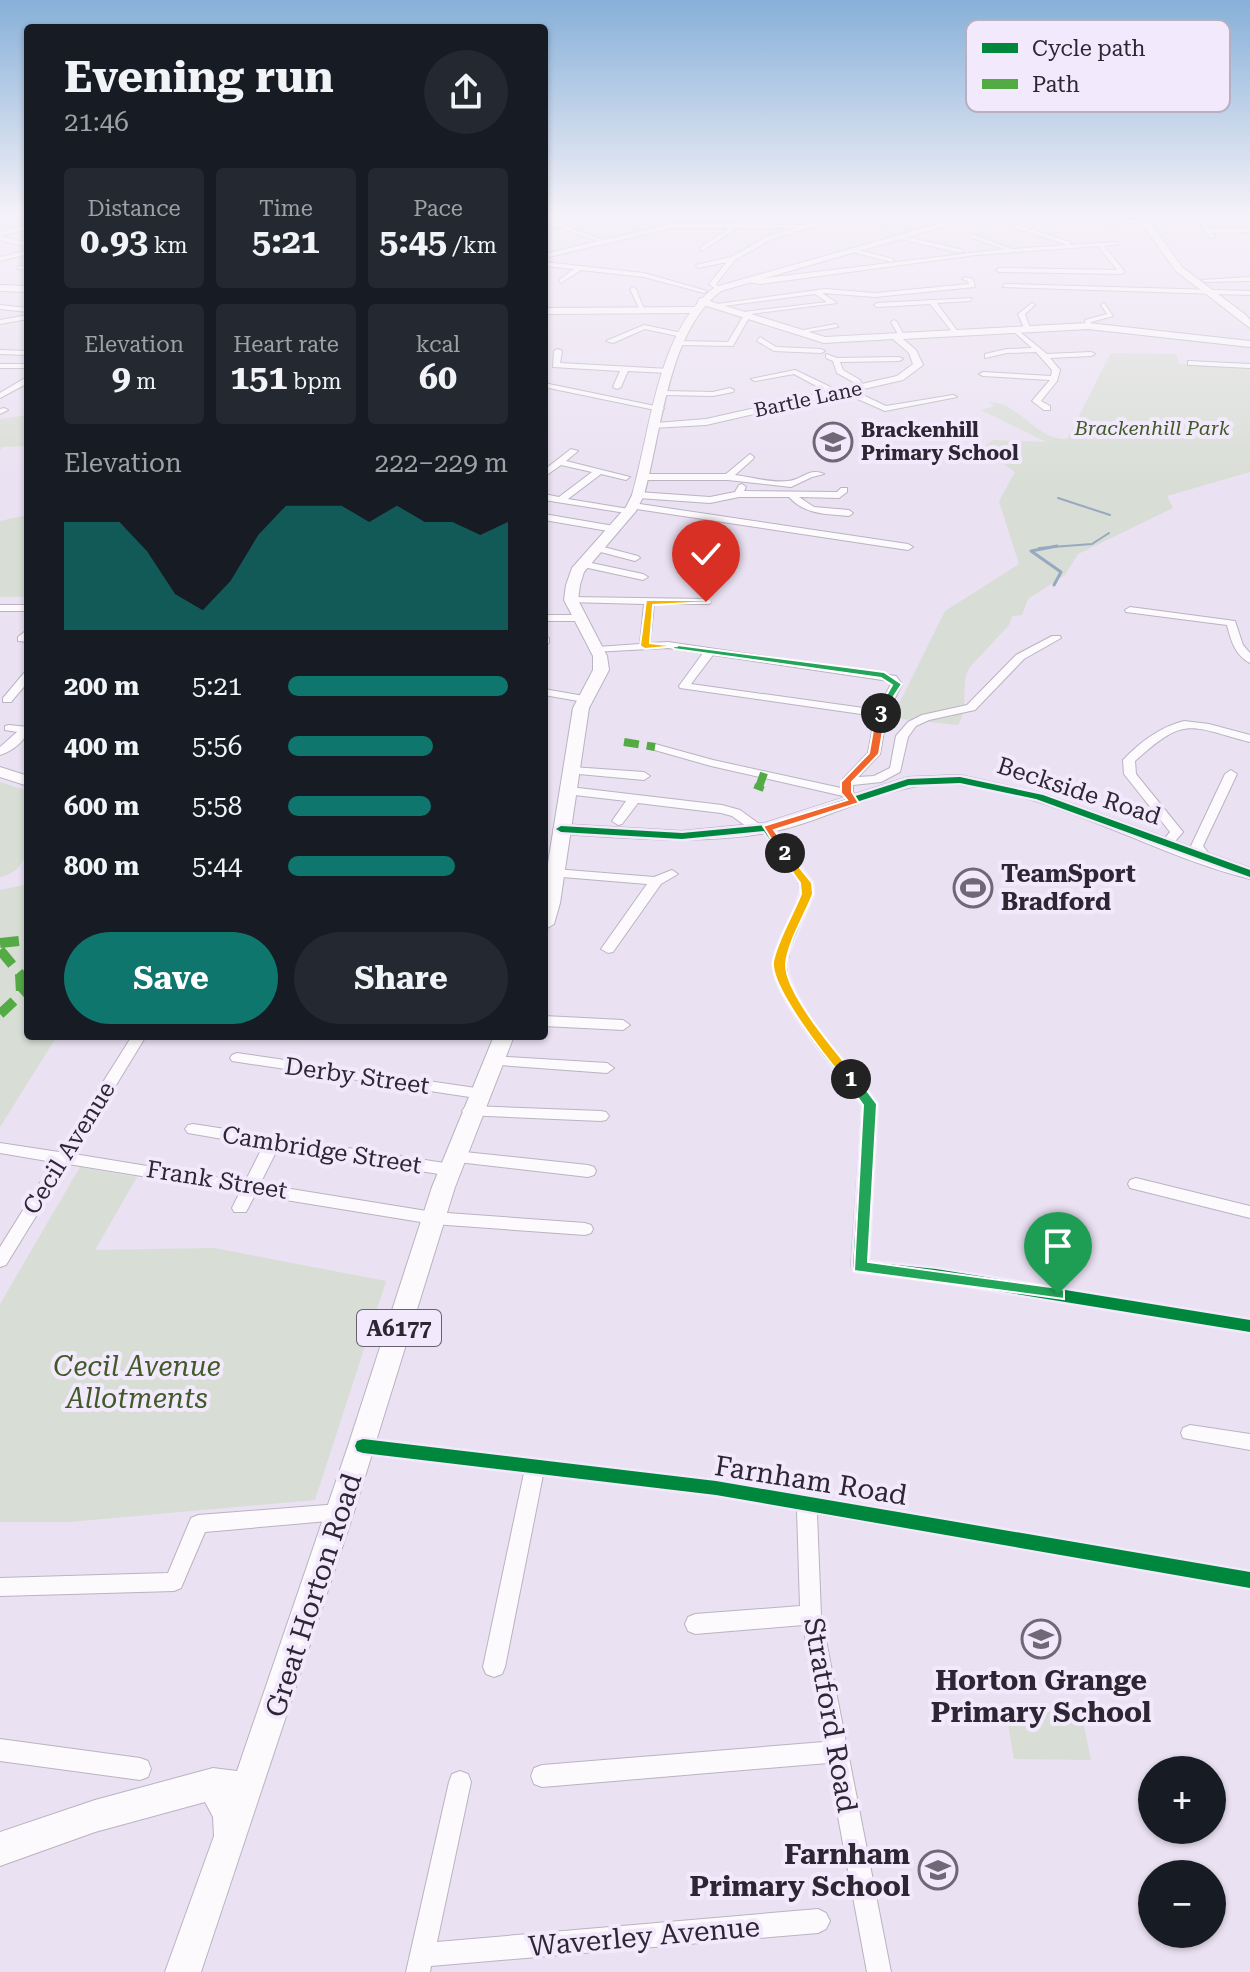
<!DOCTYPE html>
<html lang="en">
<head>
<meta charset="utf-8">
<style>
  body { margin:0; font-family:"Roboto Serif",serif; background:#242831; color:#f1f3f6; height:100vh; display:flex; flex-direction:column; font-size:30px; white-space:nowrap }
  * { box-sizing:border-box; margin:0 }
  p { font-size:26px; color:#9ea1a6 }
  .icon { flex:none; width:44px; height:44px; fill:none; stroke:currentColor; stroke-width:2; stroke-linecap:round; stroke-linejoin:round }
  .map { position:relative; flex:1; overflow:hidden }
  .panel { position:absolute; left:24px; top:24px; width:524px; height:1016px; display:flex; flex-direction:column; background:#171b24; border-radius:8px; box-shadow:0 2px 6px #0004 }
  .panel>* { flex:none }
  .fabs { position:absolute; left:1138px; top:1756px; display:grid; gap:16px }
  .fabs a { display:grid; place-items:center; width:88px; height:88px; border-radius:50%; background:#171b24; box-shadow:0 2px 6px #0004; font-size:40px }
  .pin { position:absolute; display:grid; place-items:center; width:68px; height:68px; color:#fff; margin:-82px -34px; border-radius:50% 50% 50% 0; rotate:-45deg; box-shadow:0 0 8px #0007 }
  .pin .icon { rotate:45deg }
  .km { position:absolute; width:40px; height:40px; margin:-20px; border-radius:50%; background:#222; color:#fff; font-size:22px; line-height:40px; text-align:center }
  .round { display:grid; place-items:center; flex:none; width:84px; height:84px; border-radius:42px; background:#242831 }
  .headline { display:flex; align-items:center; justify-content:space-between; height:136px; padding:0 40px }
  h1 { font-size:44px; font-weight:700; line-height:60px }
  .stats { display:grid; grid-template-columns:repeat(3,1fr); gap:12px; height:136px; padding:8px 40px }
  .stats div { display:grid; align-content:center; border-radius:8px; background:#242831; text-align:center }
  .stats b { font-size:34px; font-weight:700 }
  .stats small { font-size:22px; font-weight:400 }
  .stats p { font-size:22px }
  .chart { height:224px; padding:16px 40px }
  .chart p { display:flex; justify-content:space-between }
  .chart svg { width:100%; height:144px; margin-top:8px; fill:#0f766e; opacity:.7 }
  .action { display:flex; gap:16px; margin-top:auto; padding:16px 40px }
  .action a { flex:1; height:92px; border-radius:48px; background:#0f766e; color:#fff; font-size:32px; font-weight:700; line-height:92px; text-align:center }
  .action a+a { background:#242831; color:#f1f3f6 }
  ul { padding:0 40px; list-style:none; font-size:26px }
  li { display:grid; grid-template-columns:128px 96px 1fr; align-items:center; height:60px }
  li i { height:20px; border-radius:10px; background:#0f766e }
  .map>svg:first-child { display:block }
</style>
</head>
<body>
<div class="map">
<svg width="1250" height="1972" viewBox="0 0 1250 1972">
  <rect width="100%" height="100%" fill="#eae1f2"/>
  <g fill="#d8ddd5">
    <path d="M1111 353 1176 354 1179 364 1250 367V472L1167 496 1173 508 1078 554 1065 575 1028 599 1022 615 1012 616 1009 625 970 667C959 685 970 708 958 725L892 718 945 611 1019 564 999 501 1015 472 981 449 993 440 1046 442 981 410 995 406 988 402C1019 401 1036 441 1067 439Z"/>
    <polygon points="28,415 28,446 2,447 0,451 0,419"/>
    <polygon points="28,515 28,597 0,597 0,521"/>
    <path d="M0 782 28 791C28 822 39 869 0 877Z"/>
    <polygon points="28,884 28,1036 57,1036 0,1127 0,890"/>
    <polygon points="80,1167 137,1177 95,1250 214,1248 386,1281 315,1500 69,1522 0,1522 0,1304"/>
    <polygon points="1006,1712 1081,1712 1091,1760 1014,1759"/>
  </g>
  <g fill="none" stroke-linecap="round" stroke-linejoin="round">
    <g stroke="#96a9c0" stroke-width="2">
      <polyline points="1058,498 1110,515"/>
      <polyline points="1039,548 1092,544 1109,533"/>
    </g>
    <polyline stroke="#96a9c0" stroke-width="3" points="1054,585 1061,572 1031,551 1057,546"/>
    <g stroke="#bab3c0" stroke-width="2">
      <g id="street">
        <polygon points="865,213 877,213 804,229 770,240 735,260 716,284 721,289 718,291 709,284 727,262 698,268 696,265 731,257 766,237 795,228 737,228 702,251 700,248 729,228 672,228 544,258 544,254 598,241 544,222 544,218 603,240 672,224 735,224 739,222 742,224 804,225"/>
        <polygon points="891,213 899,213 889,218 897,222 883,227 883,225 889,222 881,218"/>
        <polygon points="1192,213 1198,213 1209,229 1250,228 1250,232 1212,233 1215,237 1210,238"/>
        <polygon points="1146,219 1148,222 1084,226 1081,224"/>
        <polygon points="1015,224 1070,242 1069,245 1118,242 1118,244 1104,246 1125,272 1122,274 999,272 996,270 999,268 1117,270 1098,246 976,255 760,284 742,281 1004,249 970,237 972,234 1012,249 1067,245 1013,227"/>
        <polygon points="28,225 28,229 0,236 0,232"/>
        <polygon points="898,235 960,249 963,251 960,253 896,238"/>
        <polygon points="0,236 28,243 28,247 0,240"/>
        <polygon points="851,248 893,259 894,260 891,262 849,251"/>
        <polygon points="28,250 28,254 0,261 0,257"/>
        <polygon points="544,262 644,273 707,291 704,293 644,277 581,270 561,283 559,280 574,269 544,266"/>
        <polygon points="19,266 28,266 28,270 17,269"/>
        <polygon points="965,277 973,279 975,287 875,297 822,293 837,303 751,314 733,346 678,345 674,343 678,341 728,342 744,315 743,312 827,302 815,294 716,307 718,304 825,289 875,293 969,284 968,281 962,279"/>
        <polygon points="1250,277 1250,281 1205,282 1202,280"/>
        <polygon points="1005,284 1250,291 1250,295 1003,287"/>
        <polygon points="633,287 636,289 644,309 639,308 630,289"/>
        <polygon points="972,298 970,301 937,303 958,332 954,334 930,304 877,307 874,305 877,303"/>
        <polygon points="1032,303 1035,305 1025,314 1030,328 1027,330 1024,328 1018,314"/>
        <polygon points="1104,303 1113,316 1091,322 1090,327 1086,327 1085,320 1107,314 1101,305"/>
        <polygon points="0,305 28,308 28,312 0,309"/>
        <polygon points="28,315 28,319 0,324 0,320"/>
        <polygon points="894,320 897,322 905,337 899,336 891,322"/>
        <polygon points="836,324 838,327 801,333 798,331"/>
        <polygon points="644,325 682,333 686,335 682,337 645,329 613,343 606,341"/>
        <polygon points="1014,327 1047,354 1091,352 1095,354 1091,356 1050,358 1060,370 1057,381 1041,401 1050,406 1050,410 1044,410 1032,401 1050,380 983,376 979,374 983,372 1051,376 1052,370 1036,352 1007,353 985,358 985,354 1007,349 1032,348 1012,330"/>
        <polygon points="760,337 776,347 821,349 825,351 821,353 774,351 757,341"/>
        <polygon points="558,349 562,351 560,363 669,369 673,371 669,373 628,371 621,387 617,389 613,387 620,371 553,367 554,351"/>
        <polygon points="0,350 28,351 28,355 0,354"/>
        <polygon points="826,354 837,358 899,357 903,359 899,361 840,362 843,370 860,380 861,382 857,384 837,373 833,361 826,358"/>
        <polygon points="1188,361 1250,364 1250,368 1191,365 1188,365"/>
        <rect x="0" y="364" width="28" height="4"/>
        <polygon points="795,370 839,391 840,393 833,395 794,374 755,381 751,379"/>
        <polygon points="25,378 28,378 28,383 0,398 0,393"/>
        <polygon points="544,383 660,407 664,409 660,411 544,387"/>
        <polygon points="730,388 734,390 733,392 713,396 664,395 660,393 664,391 713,392"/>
        <polygon points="844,389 850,389 886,406 953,395 957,397 885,411 844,393"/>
        <polygon points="4,408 8,410 0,414 0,409"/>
        <polygon points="571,449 578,451 566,461 630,477 626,480 601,474 568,499 629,509 632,510 632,514 544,500 544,494 559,497 592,472 561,465 544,477 544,470"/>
        <path d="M750 454 754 457 753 459 735 475C751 477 771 483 788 481 802 480 809 467 824 474L812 477 791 487 728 480H644L640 477 644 474H726Z"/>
        <path d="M742 484 746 487 744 491 837 492 841 488H847V492L839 498 799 497 814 507 849 510 853 513 849 516C827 514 805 515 789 497H739L710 503 638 498 634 495 638 492 710 497 735 492 739 485Z"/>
        <polygon points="633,503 908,544 913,547 908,550 630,508 629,506"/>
        <polygon points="544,514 614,526 619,529 614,532 544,520"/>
        <polygon points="596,545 638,556 640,558 635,561 593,550 593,546"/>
        <polygon points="582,561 643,574 648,577 643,580 579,566 577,564"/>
        <path d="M571 597 706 599 711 602 709 604H654L650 643 668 642 896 676 902 684 887 714 880 754 858 777 874 776 890 768 896 736 908 722 922 715 967 705 1016 655 1052 636H1060L1061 638 1024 659 975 710 929 720 916 726 908 737 900 772 881 782 853 785V792L861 801 855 805 843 796 711 766 651 749 649 747 655 744 713 760 841 788 843 779 868 753 875 716 680 688 679 686 703 653 668 648 593 652V648L597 647 640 644 644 604 568 602 566 600ZM713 655 889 681 891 684 878 710 691 684Z"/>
        <rect x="0" y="605" width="28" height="6"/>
        <path d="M1130 607 1235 621 1243 645 1250 653V663C1235 655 1231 641 1227 625L1126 612 1125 610Z"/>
        <polygon points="544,615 577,615 582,618 577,621 544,621"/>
        <polygon points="28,629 28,642 18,641 18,637"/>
        <polygon points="544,635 549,638 549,643 544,646"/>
        <polygon points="28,672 28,682 11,702 3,702 3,698 24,673"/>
        <polygon points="544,689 584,696 589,699 584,702 544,695"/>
        <path d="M1184 721 1209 724 1250 735V742C1188 726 1186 715 1135 761L1136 774 1183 832 1171 846 1167 847 1161 843 1170 832 1124 774 1123 760C1140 742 1160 727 1184 721Z"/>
        <path d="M9 725 28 727C27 741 12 751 0 755V747L17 732 5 730V726Z"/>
        <polygon points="572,767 644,772 650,776 644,780 568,773 568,769"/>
        <polygon points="1231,770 1237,774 1203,846 1213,859 1207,863 1203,862 1191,846 1225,774"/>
        <path d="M570 787 722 805 740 810 762 826 771 825 812 883C815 909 792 933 788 959 781 997 856 1071 878 1104L869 1262 936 1269 1250 1319V1333L936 1281 854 1271 851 1267 862 1105C838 1074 776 1005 774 967 772 941 808 902 798 881 789 863 774 847 763 831L754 832 732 816 721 813 638 803 622 824 618 825 612 821 626 801 566 794 564 791Z"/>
        <polygon points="555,869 654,877 672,870 678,874 661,884 613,952 608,953 601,949 647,884 550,876 549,873"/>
        <polygon points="544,1016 623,1020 630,1025 623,1030 544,1026"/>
        <polygon points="132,1036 146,1036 74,1154 245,1182 263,1146 188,1133 185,1129 188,1125 193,1124 451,1164 457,1166 459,1170 457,1174 451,1176 278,1148 260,1184 433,1212 585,1223 591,1225 593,1229 591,1233 585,1235 433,1224 255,1195 246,1212 234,1212 232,1208 240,1192 68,1164 6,1265 0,1267 0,1247 53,1162 0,1153 0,1143 59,1152"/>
        <polygon points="237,1053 476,1088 484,1093 476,1098 232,1061 230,1058 232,1055"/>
        <polygon points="491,1056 607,1063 614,1068 607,1073 486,1064 484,1061"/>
        <polygon points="470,1106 601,1111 606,1112 609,1116 606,1120 601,1121 465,1115 462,1111 465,1107"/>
        <polygon points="455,1151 588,1165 594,1167 596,1171 594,1175 588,1177 449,1161 447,1157 449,1153"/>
        <polygon points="1136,1178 1250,1206 1250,1218 1130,1188 1128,1184 1130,1180"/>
        <polygon points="1190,1425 1250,1434 1250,1450 1183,1438 1181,1433 1183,1428"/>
        <polygon points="363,1438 716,1480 1250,1571 1250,1589 817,1514 821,1615 891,1972 867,1972 828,1763 542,1787 534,1784 531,1776 534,1768 542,1765 824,1742 803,1625 695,1634 688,1631 685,1624 688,1617 695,1614 800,1606 797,1510 716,1496 543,1475 505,1667 502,1674 494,1677 486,1674 483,1667 524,1473 363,1454 356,1452 354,1446 356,1440"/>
        <polygon points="339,1504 346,1506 349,1512 346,1518 339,1520 205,1532 181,1588 174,1591 0,1596 0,1578 168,1573 191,1518 198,1515"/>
        <polygon points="0,1739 140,1758 148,1761 151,1769 148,1777 140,1780 0,1761"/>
        <polygon points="460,1771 468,1774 471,1782 437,1942 818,1909 826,1913 830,1921 826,1929 818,1933 431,1966 430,1972 406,1972 449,1782 452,1774"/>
      </g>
    </g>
    <g stroke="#bab3c0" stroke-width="2">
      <g id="secondary">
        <polygon points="28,213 28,215 0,218 0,214"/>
        <polygon points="1134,213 1142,213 1147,218 1182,267 1246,315 1250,320 1250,328 1176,271"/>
        <polygon points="0,285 28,286 28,292 0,291"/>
        <polygon points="700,298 825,337 1088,323 1250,341 1250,347 1088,329 903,339 916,350 923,365 903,380 706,425 652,428 651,426 656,423 706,419 897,376 913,364 909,353 893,339 824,343 697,303"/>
        <polygon points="544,308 695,307 699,310 695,313 544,314"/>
        <path d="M960 775 1044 794 1250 868V879C1153 855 1062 796 961 785 892 777 833 821 767 833 699 845 630 838 561 834L553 829 561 824 682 831 765 823 908 777Z"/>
      </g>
    </g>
    <g stroke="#bab3c0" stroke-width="2">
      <g id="primary">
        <path d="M977 213H990L721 291C667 332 662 432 644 495L636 511 584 572 580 585 578 600 607 656 609 670 589 708 560 903 554 924 544 930V888L573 708 593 670V656L564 600 566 585 572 568 626 507 632 495C651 430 657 330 715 287Z"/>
        <polygon points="0,767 28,776 28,786 0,777"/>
        <polygon points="494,1036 514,1036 455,1187 354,1512 201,1972 165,1972 214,1836 213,1817 205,1802 95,1832 0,1866 0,1832 95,1800 213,1768 237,1771 348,1446 432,1187"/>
      </g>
    </g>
    <use href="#street" fill="#fcfafd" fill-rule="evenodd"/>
    <use href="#secondary" fill="#fcfafd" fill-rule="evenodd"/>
    <use href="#primary" fill="#fcfafd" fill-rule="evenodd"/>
    <g stroke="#54aa45" stroke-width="8" stroke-dasharray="15 8" stroke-linecap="butt">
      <polyline points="624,742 655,747"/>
      <polyline points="759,787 764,773"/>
    </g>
    <g stroke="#54aa45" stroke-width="10" stroke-dasharray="19 10" stroke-linecap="butt">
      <polyline points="758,790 760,785"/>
      <polyline points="0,943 28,940"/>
      <polyline points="0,950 20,974 21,993"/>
      <polyline points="0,1014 28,988"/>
    </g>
    <g stroke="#f3e9fd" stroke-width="5">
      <g id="cycleway">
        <path d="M960 777 1043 795 1250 870V877L1036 799 960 783 909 785 773 829 812 883 813 894 787 955C780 999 852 1068 877 1104L868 1262 936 1269 1250 1320V1332L936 1281 855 1271 853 1267 863 1105C840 1075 774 1000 774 964 774 940 807 900 800 882 795 870 773 844 764 831L682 839 561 832 556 829 561 826 682 833 766 825 908 779Z"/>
        <polygon points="363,1439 716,1481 1250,1572 1250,1588 716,1495 363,1453 357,1451 355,1446 357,1441"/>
      </g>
    </g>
    <use href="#cycleway" fill="#00873e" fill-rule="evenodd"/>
  </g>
  <linearGradient id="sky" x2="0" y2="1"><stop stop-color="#87b0d8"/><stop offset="0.44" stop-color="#f6f2f9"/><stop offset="1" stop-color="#f6f2f9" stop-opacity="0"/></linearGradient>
  <rect width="1250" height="489" fill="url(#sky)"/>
  <polygon fill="#22a559" stroke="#fff" stroke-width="2" points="851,1074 856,1076 877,1104 868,1262 1058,1288 1064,1290 1064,1299 854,1271 863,1105 844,1079"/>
  <path fill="#f5b400" stroke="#fff" stroke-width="2" d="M785 849 812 883 813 894C805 915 788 942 786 964 785 993 837 1053 856 1076V1082H846C828 1060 770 988 773 962 777 940 793 915 801 894L800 883 779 853Z"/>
  <polygon fill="#f0652b" stroke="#fff" stroke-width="2" points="881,710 886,713 879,754 852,782 852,792 859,803 774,830 791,853 781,855 763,826 847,800 841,793 841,782 869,753 876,713"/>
  <polygon fill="#22a559" stroke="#fff" stroke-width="2" points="670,644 884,672 902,684 881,716 876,713 892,685 881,678 674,649"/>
  <polygon fill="#f5b400" stroke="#fff" stroke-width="2" points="646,600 706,600 711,602 653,605 650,643 678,646 645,649 640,646"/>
  <defs>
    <g id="school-ring" transform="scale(2)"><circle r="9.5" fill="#f3e9fd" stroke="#6f6876" stroke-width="1.5"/><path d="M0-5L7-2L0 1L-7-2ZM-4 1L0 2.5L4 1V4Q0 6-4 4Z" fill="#6f6876"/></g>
    <g id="stadium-ring" transform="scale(2)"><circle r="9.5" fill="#f3e9fd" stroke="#6f6876" stroke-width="1.5"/><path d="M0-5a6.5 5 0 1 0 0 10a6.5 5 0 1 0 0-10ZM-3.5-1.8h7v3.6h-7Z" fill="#6f6876"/></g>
  </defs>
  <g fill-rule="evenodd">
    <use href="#school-ring" x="833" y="442"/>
    <use href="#stadium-ring" x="973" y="888"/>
    <use href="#school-ring" x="1041" y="1639"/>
    <use href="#school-ring" x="938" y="1870"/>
  </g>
  <g text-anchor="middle" stroke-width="8" stroke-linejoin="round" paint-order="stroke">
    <g font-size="20" fill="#2d2733" stroke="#f3e9fd">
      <text transform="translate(808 399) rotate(-12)" y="7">Bartle Lane</text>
    </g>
    <g font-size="20" font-style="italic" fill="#405b28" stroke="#f3e9fd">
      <text x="1152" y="435">Brackenhill Park</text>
    </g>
    <g font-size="20" font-weight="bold" fill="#2d2733" stroke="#f3e9fd" text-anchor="start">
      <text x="861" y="437">Brackenhill<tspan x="861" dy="23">Primary School</tspan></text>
    </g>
    <rect fill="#f3e9fd" stroke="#686170" stroke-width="2" x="357" y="1310" width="84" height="36" rx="6"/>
    <g font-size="22" font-weight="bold" fill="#2d2733">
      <text x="399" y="1336">A6177</text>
    </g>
    <g font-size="24" fill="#2d2733" stroke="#f3e9fd">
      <text transform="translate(1079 791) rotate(18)" y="8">Beckside Road</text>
      <text transform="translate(357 1076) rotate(8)" y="8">Derby Street</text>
      <text transform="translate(69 1148) rotate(-58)" y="8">Cecil Avenue</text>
      <text transform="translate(322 1150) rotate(9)" y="8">Cambridge Street</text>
      <text transform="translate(217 1180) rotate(9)" y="8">Frank Street</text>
    </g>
    <g font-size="24" font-weight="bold" fill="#2d2733" stroke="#f3e9fd" text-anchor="start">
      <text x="1001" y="882">TeamSport<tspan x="1001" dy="28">Bradford</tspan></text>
    </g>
    <g font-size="28" font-style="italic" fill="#405b28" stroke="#f3e9fd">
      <text x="137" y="1376">Cecil Avenue<tspan x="137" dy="32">Allotments</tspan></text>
    </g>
    <g font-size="28" fill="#2d2733" stroke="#f3e9fd">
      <text transform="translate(811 1480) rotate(9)" y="10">Farnham Road</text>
      <text transform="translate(313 1595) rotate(-72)" y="10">Great Horton Road</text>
      <text transform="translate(831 1715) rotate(80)" y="10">Stratford Road</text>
      <text transform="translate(644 1936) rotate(-5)" y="10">Waverley Avenue</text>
    </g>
    <g font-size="28" font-weight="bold" fill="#2d2733" stroke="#f3e9fd">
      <text x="1041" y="1690">Horton Grange<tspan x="1041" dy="32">Primary School</tspan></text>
      <text x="910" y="1864" text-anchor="end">Farnham<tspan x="910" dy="32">Primary School</tspan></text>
    </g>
  </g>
  <rect x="966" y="20" width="264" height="92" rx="12" fill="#f3e9fd" stroke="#b8afc0" stroke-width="2"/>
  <rect x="982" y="43" width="36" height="10" fill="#00873e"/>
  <rect x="982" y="79" width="36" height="10" fill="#54aa45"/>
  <g font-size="22" fill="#2d2733">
    <text x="1032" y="56">Cycle path</text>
    <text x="1032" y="92">Path</text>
  </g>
</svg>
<div class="fabs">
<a>+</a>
<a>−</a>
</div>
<div class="pin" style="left:1058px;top:1294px;background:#1e9e55"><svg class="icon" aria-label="arrive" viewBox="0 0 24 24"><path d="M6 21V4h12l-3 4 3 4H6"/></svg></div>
<div class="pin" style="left:706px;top:602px;background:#d93025"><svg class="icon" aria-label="check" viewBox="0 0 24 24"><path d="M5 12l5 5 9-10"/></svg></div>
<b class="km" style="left:851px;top:1079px">1</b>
<b class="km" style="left:785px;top:853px">2</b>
<b class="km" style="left:881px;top:713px">3</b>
<section class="panel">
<div class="headline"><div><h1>Evening run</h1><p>21:46</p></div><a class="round"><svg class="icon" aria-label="share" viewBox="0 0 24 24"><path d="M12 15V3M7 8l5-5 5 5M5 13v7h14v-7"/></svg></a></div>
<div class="stats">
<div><p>Distance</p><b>0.93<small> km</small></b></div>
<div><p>Time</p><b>5:21</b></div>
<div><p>Pace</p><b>5:45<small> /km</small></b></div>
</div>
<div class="stats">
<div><p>Elevation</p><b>9<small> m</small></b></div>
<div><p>Heart rate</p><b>151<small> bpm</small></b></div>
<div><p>kcal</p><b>60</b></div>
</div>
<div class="chart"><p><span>Elevation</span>222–229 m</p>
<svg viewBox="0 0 160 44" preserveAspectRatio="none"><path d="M0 44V11L10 11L20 11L30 20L40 33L50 38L60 29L70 15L80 6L90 6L100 6L110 11L120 6L130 11L140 11L150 15L160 11V44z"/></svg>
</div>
<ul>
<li><b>200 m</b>5:21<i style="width:100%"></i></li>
<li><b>400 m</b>5:56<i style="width:66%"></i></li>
<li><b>600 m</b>5:58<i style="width:65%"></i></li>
<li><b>800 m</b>5:44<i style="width:76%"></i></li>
</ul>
<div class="action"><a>Save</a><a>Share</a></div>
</section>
</div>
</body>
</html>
